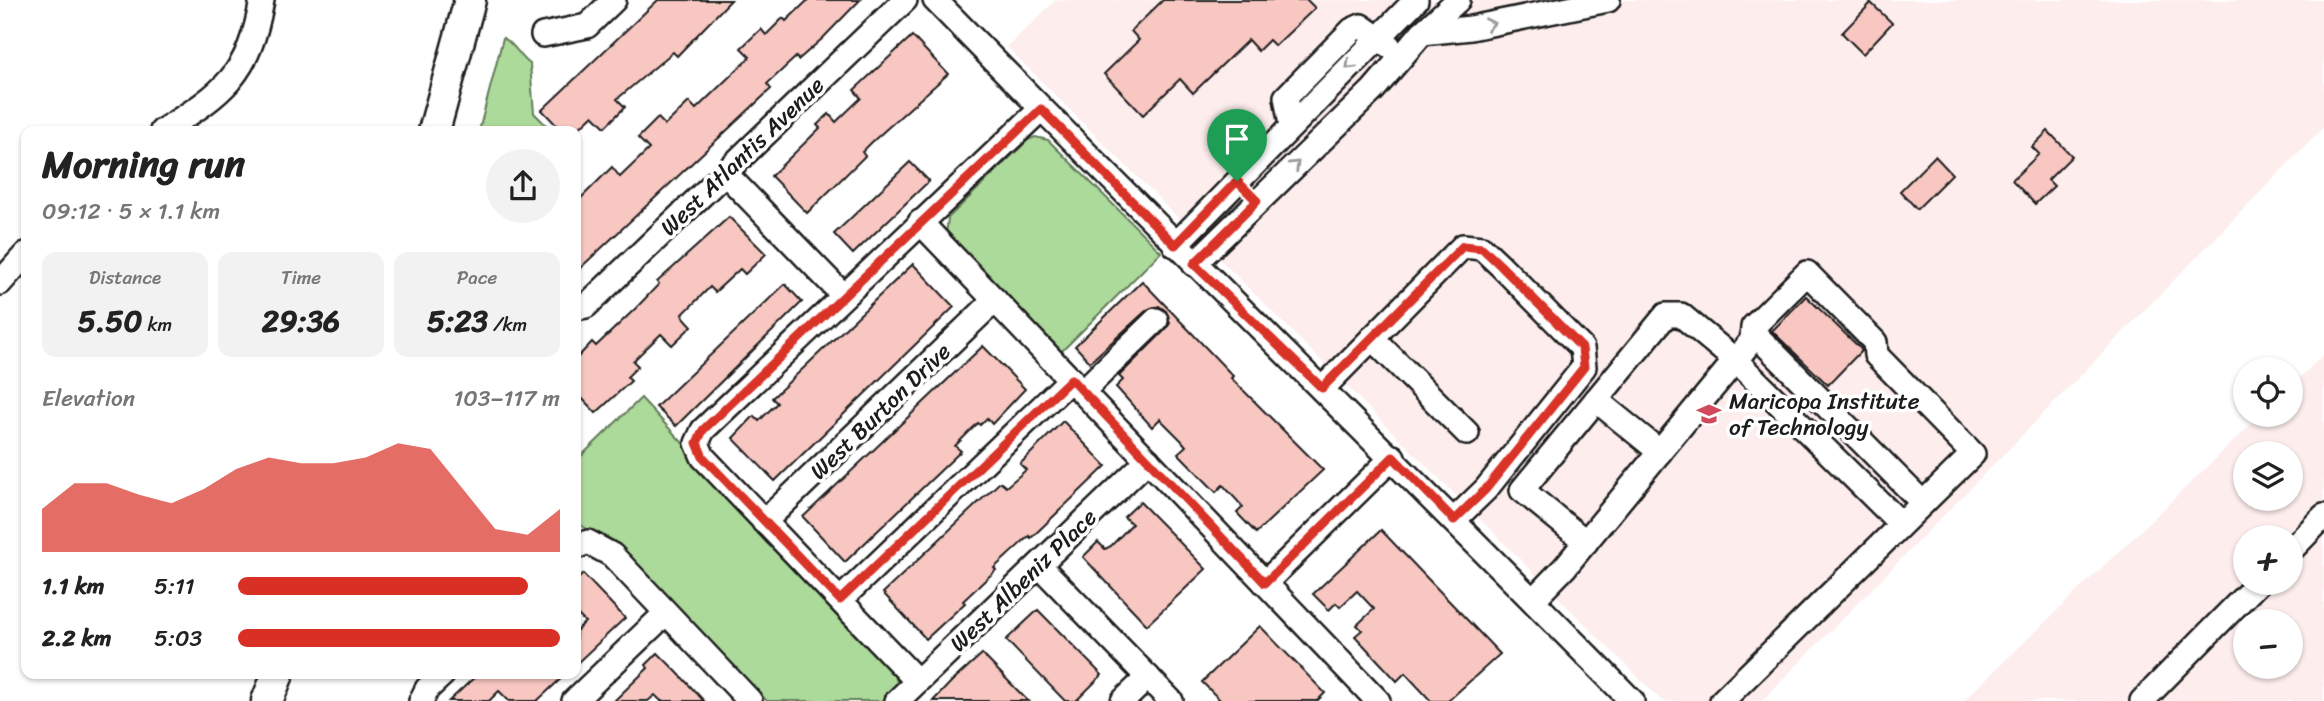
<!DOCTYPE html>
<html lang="en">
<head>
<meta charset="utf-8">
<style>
  body { margin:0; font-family:Sriracha,sans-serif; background:#f2f2f2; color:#222; height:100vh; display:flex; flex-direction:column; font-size:26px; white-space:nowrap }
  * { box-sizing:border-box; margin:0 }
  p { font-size:23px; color:#767676 }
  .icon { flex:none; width:38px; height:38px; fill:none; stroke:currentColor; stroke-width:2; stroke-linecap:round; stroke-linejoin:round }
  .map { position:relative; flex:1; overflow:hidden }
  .panel { position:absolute; left:21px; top:126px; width:560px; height:553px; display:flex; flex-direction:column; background:#fff; border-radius:14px; box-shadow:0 2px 5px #0004 }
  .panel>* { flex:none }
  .buttons { position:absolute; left:2233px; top:357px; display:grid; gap:14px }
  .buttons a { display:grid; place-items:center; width:70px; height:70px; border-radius:50%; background:#fff; box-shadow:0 2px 5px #0004; font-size:35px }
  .pin { position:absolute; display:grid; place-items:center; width:60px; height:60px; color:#fff; margin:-72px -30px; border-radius:50% 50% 50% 0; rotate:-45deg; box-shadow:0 0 7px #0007 }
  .pin .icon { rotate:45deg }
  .round { display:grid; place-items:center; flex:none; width:74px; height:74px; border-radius:37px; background:#f2f2f2 }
  .head { display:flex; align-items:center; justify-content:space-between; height:119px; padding:0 21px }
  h1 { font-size:38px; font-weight:700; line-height:52px }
  .stats { display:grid; grid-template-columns:repeat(3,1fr); gap:10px; height:119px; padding:7px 21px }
  .stats div { display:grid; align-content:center; border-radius:14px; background:#f2f2f2; text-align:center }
  .stats b { font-size:30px; font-weight:700 }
  .stats small { font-size:19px; font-weight:400 }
  .stats p { font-size:19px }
  .chart { height:196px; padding:14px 21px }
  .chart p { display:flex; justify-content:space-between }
  .chart svg { width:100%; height:126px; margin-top:7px; fill:#d93025; opacity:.7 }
  ul { padding:0 21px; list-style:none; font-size:23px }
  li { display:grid; grid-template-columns:112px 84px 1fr; align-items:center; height:52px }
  li i { height:18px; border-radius:9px; background:#d93025 }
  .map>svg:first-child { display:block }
</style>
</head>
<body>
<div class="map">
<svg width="2324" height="701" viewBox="0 0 2324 701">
  <rect width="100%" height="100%" fill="#fff"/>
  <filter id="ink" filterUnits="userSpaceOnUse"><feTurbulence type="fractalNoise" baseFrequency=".0143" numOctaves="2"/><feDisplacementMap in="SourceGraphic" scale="14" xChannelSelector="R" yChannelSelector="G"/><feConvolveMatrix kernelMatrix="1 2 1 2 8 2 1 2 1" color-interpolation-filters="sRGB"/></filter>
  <g filter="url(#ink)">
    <g fill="#fdeeed" fill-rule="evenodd">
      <polygon points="1056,0 2324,0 2324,127 1762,701 1662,701 1007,47"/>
      <path d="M2324 354V701H1963L2261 415H2291V386ZM2245 453H2291V499H2245ZM2245 537H2291V583H2245ZM2245 621H2291V667H2245Z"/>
    </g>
    <g fill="#acda9a" stroke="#647b5b" stroke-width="2">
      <path d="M503 38C514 43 520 57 530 64L534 113 552 131H479Z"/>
      <polygon points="1035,137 1048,140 1161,252 1060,353 946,235 948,218 1028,140"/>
      <path d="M641 398 895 672C900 686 893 692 882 701H767L614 541C598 532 590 534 576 521V461Z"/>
    </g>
    <g fill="#f8c7c2" stroke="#1c1c1c" stroke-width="2">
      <polygon points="658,0 731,0 677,56 673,52 617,99 625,107 605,127 593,115 576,131 562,131 542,110"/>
      <polygon points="808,0 860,0 823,38 798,60 796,57 767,84 771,89 576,272 576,203 612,167 620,177 649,149 638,138 658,118 665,125 689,102 696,109 750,57 741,48 761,29 766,35 783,18 786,21"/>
      <polygon points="1163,0 1307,0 1315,8 1275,46 1269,40 1258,51 1248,40 1193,93 1180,79 1143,115 1104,74 1139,40 1131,31"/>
      <polygon points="1871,3 1892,23 1863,54 1842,33"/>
      <polygon points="912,36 948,74 872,142 862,152 865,156 807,213 771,176 820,128 817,125 829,114 836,122 861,98 854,90"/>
      <polygon points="2048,131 2072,156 2048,180 2054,186 2035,204 2012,180 2039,154 2032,147"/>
      <polygon points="1935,156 1952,174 1917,209 1900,191"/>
      <polygon points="910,162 929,181 853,254 834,234"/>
      <polygon points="729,217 766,254 745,274 740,269 715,292 710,287 682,315 692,326 672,345 661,334 633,361 638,366 627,377 631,381 596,413 576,392 576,359 592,342 596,346 636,308 659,284 657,282"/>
      <polygon points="913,264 954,307 775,481 733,438 754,416 759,421 777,403 772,398"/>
      <polygon points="1142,281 1233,376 1231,378 1323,470 1256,533 1237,513 1243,507 1223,485 1216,492 1178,453 1186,446 1181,440 1160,419 1152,427 1116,387 1123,380 1119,376 1166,329 1170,323 1166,311 1159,306 1147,310 1090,362 1075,346"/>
      <polygon points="785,284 802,302 676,426 656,407"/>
      <polygon points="1806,296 1862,350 1828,385 1772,331"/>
      <polygon points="983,346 1025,389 992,424 987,418 980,425 978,423 955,446 961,451 845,562 803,517"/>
      <polygon points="1063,421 1106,466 1031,538 1029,536 994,568 996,570 963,601 965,603 926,639 883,593 1000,482 1006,487 1026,470 1020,464"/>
      <polygon points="1140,502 1206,569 1147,625 1083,557 1098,542 1105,549 1111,546 1132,524 1124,517"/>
      <polygon points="1381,530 1500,654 1448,701 1431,701 1405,673 1397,681 1355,636 1362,630 1357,625 1374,609 1357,591 1340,607 1336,603 1329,610 1313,594"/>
      <polygon points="583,574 625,618 576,664 576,631 585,622 576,613 576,581"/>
      <polygon points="1038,610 1102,675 1076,701 1065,701 1006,640"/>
      <polygon points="1260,626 1325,693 1317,701 1221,701 1202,682"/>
      <polygon points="658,653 677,672 704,701 661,701 655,695 648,701 614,701 648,668 646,665"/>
      <polygon points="982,654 1028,701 933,701 951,682"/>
      <polygon points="478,674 566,674 537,701 509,701 499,691 489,701 449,701"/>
    </g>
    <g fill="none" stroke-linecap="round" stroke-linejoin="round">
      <g stroke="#1c1c1c" stroke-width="28">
        <g id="minor">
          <path d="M935 0C1165 236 1401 466 1632 701"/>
          <polyline points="1422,33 1471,28 1608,0"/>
          <polyline points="543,35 587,26 614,0"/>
          <polyline points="1291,125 1286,97 1352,30 1361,26 1389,46"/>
          <path d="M162 131C225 92 249 75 262 0"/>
          <polyline points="725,173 843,295"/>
          <polyline points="920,222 1378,701"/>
          <polyline points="1175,245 1416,0"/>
          <polyline points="1194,264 1373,90 1422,33 1458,0"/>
          <polyline points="0,283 26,254"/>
          <polyline points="576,308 586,306 905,0"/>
          <polyline points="1753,332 1923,503"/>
          <polyline points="1372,338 1467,433"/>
          <polyline points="1322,389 1463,246 1482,248 1500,265 1582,348 1584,367 1486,489 1454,520"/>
          <polyline points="1083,391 1156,320"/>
          <polyline points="1596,400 1660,452"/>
          <polyline points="764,522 995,300"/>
          <polyline points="1586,542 1522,490 1666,315 1681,315 1735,360 1901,524"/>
          <polyline points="576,547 588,542 612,555 750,701"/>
          <polyline points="2291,550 2324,516"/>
          <polyline points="1039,565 1171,701"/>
          <polyline points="1265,583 1393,457"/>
          <polyline points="840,600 1071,379"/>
          <polyline points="1533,600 1565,567 1752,340 1753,327 1807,273 1875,342 1876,355 1973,454 1722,701"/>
          <polyline points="917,681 703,457 697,443 703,430 1041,109"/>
          <polyline points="421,701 427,689 443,674"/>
          <polyline points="574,701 666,613"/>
          <polyline points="897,701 1148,460"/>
          <polyline points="1123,701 1148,677"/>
          <polyline points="2142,701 2258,583"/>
        </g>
      </g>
      <g stroke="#1c1c1c" stroke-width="35">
        <g id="major">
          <polyline points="434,131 470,0"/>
          <polyline points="267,701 278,674"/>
        </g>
      </g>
      <use href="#minor" stroke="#fff" stroke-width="23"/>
      <use href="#major" stroke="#fff" stroke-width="30"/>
    </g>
    <defs><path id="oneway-chevron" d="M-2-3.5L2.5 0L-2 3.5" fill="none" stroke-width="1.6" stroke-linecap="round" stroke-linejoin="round" transform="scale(1.75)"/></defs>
    <g stroke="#999">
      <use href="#oneway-chevron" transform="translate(1490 24) rotate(-11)"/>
      <use href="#oneway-chevron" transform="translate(1350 65) rotate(136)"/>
      <use href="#oneway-chevron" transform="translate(1295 165) rotate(-44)"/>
    </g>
  </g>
  <g fill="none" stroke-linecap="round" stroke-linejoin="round" filter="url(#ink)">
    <g stroke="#fff" stroke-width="14">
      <polygon id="route" points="1041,109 1175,245 1237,181 1257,201 1194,264 1322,388 1463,246 1482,248 1500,265 1582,348 1584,367 1486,489 1454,520 1393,457 1265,583 1071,379 840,600 703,457 697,443 703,430"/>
    </g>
    <use href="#route" stroke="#d93025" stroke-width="9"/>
  </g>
  <defs>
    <g id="school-bare" transform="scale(1.89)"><path d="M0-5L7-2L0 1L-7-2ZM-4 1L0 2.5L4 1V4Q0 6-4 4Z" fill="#d1495b" stroke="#fff" stroke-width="2.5" paint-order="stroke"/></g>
  </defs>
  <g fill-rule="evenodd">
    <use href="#school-bare" x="1709" y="414"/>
  </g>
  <g text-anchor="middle" stroke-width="7" stroke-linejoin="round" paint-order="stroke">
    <g font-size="23" fill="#1c1c1c" stroke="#fff">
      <text transform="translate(742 156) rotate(-44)" y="8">West Atlantis Avenue</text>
      <text transform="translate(880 411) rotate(-44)" y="8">West Burton Drive</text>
      <text transform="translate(1023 580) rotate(-44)" y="8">West Albeniz Place</text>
    </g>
    <g font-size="23" fill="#1c1c1c" stroke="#fff" text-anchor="start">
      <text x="1729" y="409">Maricopa Institute<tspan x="1729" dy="26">of Technology</tspan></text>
    </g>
  </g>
</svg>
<div class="buttons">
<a><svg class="icon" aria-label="locate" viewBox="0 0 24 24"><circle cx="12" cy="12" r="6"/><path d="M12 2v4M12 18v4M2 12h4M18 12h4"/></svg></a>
<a><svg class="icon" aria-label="layers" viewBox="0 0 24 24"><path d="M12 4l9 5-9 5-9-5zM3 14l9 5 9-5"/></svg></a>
<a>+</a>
<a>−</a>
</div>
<div class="pin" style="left:1237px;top:181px;background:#1e9e55"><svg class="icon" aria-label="arrive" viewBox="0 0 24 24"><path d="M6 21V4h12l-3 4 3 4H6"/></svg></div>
<section class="panel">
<div class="head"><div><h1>Morning run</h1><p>09:12 · 5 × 1.1 km</p></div><a class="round"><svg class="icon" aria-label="share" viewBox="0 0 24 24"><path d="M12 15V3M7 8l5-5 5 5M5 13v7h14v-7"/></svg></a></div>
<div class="stats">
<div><p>Distance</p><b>5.50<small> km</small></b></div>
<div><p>Time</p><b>29:36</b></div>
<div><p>Pace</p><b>5:23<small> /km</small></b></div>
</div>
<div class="chart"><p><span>Elevation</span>103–117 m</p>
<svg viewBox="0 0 160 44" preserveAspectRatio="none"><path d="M0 44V29L10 20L20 20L30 24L40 27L50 22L60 15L70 11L80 13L90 13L100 11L110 6L120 8L130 22L140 36L150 38L160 29V44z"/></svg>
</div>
<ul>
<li><b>1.1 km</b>5:11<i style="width:90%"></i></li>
<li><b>2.2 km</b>5:03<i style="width:100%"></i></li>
</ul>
</section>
</div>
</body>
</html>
